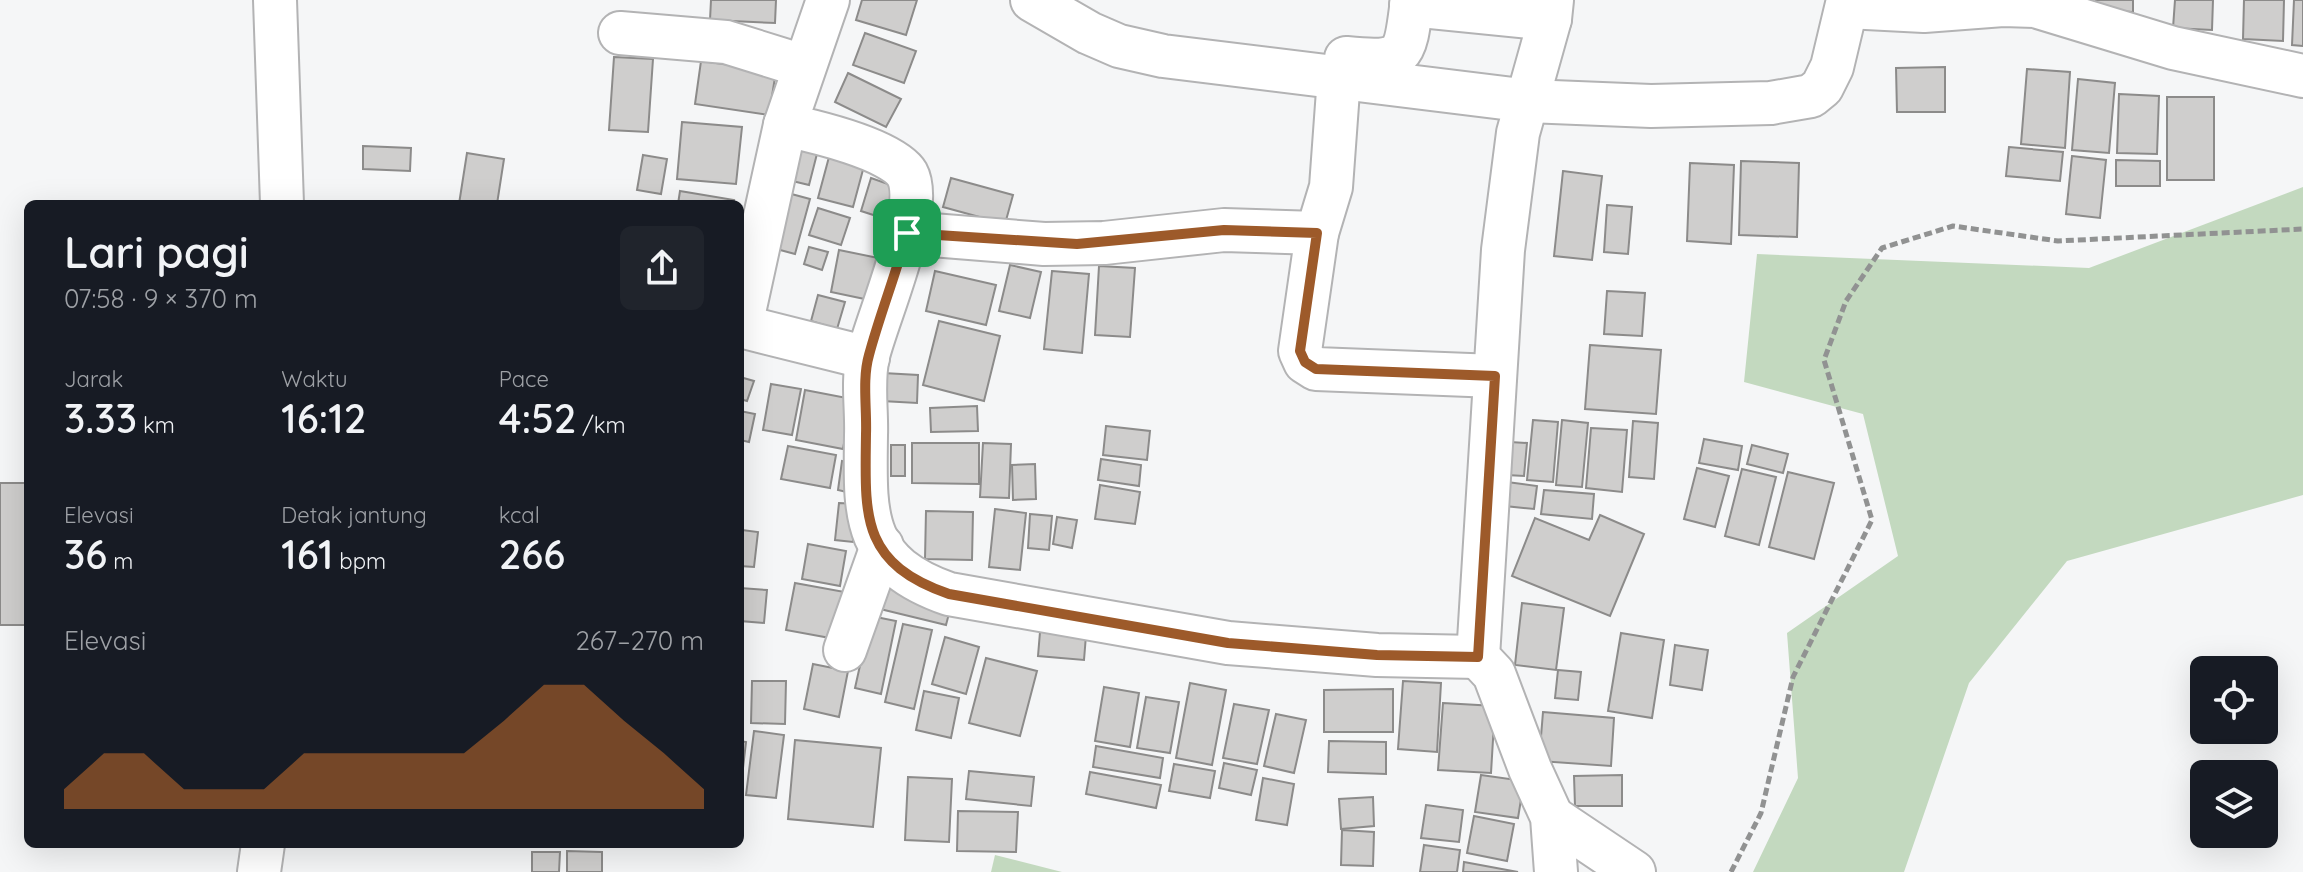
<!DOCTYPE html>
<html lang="id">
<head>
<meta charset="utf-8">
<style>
  body { margin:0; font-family:Quicksand,sans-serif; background:#20242c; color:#f1f3f6; height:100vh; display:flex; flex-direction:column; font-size:30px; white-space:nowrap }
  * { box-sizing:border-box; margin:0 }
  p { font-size:26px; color:#9ea1a6 }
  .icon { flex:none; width:44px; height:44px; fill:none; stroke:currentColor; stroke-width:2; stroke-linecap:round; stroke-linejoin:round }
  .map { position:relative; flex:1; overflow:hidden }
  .sheet { position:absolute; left:24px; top:200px; width:720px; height:648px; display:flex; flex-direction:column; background:#171b24; border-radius:12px; box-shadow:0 8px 32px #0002 }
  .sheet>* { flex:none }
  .controls { position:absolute; left:2190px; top:656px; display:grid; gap:16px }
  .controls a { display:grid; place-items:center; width:88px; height:88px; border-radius:12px; background:#171b24; box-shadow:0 8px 32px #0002; font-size:40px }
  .pin { position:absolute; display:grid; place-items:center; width:68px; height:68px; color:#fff; margin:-34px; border-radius:16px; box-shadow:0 4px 12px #0006 }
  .round { display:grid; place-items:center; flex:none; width:84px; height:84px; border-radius:12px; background:#20242c }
  .overview { display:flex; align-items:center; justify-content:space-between; height:136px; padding:0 40px }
  h1 { font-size:44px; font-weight:600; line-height:60px }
  .stats { display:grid; grid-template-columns:repeat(3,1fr); gap:12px; height:136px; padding:8px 40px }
  .stats div { display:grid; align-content:center }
  .stats b { font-size:40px; font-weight:600 }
  .stats small { font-size:22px; font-weight:400 }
  .stats p { font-size:22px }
  .chart { height:224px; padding:16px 40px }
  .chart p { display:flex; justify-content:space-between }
  .chart svg { width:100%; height:144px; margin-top:8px; fill:#9d5a2a; opacity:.7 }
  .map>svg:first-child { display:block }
</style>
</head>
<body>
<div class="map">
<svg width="2303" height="872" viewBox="0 0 2303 872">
  <rect width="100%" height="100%" fill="#f5f6f7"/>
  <g fill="#c3d9bf">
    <polygon points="2303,187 2303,495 2067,561 1969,683 1904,872 1753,872 1798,778 1787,633 1898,556 1863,414 1744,382 1757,254 2089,268"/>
    <polygon points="995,855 1062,872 991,872"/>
  </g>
  <g fill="#cfcecd" stroke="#8c8b8a" stroke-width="2">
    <polygon points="711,0 776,0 775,23 710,20"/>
    <polygon points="862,0 917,0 906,35 856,20"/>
    <polygon points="2096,0 2133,0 2133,12 2096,10"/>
    <polygon points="2175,0 2213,0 2212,30 2173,28"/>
    <polygon points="2244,0 2284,0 2283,41 2243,39"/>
    <polygon points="2294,0 2303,0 2303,46 2292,45"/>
    <polygon points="865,33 916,51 904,83 853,65"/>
    <polygon points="614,57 653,59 648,132 609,130"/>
    <polygon points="701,61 776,71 769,115 695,104"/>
    <polygon points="1945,67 1945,112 1897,112 1896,68"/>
    <polygon points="2027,69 2070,72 2065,148 2021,144"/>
    <polygon points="848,73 901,99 886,127 835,102"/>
    <polygon points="2078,79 2115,83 2109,153 2072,150"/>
    <polygon points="2119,94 2159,96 2157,154 2117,153"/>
    <rect x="2167" y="97" width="47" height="83"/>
    <polygon points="682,122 742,127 736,184 677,179"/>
    <polygon points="794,140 819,146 809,185 784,179"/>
    <polygon points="363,146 411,148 410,171 363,169"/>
    <polygon points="2009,147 2063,152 2060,181 2006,176"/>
    <polygon points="467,153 504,159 497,204 459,204"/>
    <polygon points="643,155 667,159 661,194 637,190"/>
    <polygon points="2072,156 2106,160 2100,218 2066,214"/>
    <polygon points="829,157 864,166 853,207 818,198"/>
    <polygon points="2116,160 2160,161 2160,186 2116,186"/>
    <polygon points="1741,161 1799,163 1797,237 1739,235"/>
    <polygon points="1690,163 1734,165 1731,244 1687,241"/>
    <polygon points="1563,171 1602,176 1592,260 1554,256"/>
    <polygon points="871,178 905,190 895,222 861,211"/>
    <polygon points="951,178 1013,195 1005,224 943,207"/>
    <polygon points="680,191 734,200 733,204 678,204"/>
    <polygon points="784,192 810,199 795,254 769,247"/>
    <polygon points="1607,205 1632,207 1628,254 1604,252"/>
    <polygon points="818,208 850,218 841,245 809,235"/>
    <polygon points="809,247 828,252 822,270 804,264"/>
    <polygon points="839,250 888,260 879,302 831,292"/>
    <polygon points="1010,265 1041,272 1030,318 999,311"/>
    <polygon points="1099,266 1135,268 1130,337 1095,335"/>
    <polygon points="935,271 996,285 986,325 926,311"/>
    <polygon points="1052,271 1089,274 1082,353 1044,349"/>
    <polygon points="1607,291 1645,293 1642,336 1604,334"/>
    <polygon points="818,295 845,302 837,329 811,321"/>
    <polygon points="939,321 1000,336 984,401 923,385"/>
    <polygon points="1590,345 1661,350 1656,414 1585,409"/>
    <polygon points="883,373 918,375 917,403 882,401"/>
    <polygon points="740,377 754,381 747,401 740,399"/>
    <polygon points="771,384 801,389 792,435 763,430"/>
    <polygon points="805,390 852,399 843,449 796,440"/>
    <polygon points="977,406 978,431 931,432 930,408"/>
    <polygon points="740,411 755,414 749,442 740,440"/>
    <polygon points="1533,420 1558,422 1553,482 1527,480"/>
    <polygon points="1562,420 1588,423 1582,487 1556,485"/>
    <polygon points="1633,421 1658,423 1654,479 1629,477"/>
    <polygon points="1106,426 1150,431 1147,460 1103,455"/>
    <polygon points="1591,428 1627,430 1622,492 1586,488"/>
    <polygon points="1704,439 1742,446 1738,470 1699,463"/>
    <polygon points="1510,442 1527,443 1524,476 1507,475"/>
    <polygon points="912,443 979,443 979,484 912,483"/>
    <polygon points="983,443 1011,444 1009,498 980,497"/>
    <rect x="891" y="445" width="14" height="31"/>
    <polygon points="1752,445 1788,454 1783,473 1747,464"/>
    <polygon points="788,446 836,455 830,488 781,479"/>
    <polygon points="1101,459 1141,465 1139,486 1098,480"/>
    <polygon points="842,461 856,463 851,493 838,490"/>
    <polygon points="1035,464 1036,499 1013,500 1012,465"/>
    <polygon points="1697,468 1729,476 1715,527 1684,519"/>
    <polygon points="1742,469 1776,477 1759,545 1725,536"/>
    <polygon points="1788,472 1834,483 1814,559 1769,547"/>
    <polygon points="1507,482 1537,486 1534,509 1505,506"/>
    <rect x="0" y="483" width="28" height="142"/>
    <polygon points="1100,485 1140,492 1135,524 1095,519"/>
    <polygon points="1544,490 1594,494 1592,519 1541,514"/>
    <polygon points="839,503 857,504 853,542 835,540"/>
    <polygon points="995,509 1026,513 1020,570 989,567"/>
    <polygon points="926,511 973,512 972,560 925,559"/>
    <polygon points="1030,514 1052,516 1049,550 1028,548"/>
    <polygon points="1600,515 1644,534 1610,616 1512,576 1535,518 1589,540"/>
    <polygon points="1057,517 1077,520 1072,548 1053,544"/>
    <polygon points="742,530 758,532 754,567 740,566"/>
    <polygon points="808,544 846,551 840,586 802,579"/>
    <polygon points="883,581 953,598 946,625 876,608"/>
    <polygon points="795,583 850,593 841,640 786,630"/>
    <polygon points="740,588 767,590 764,623 740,621"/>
    <polygon points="1522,603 1564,608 1556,670 1515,665"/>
    <polygon points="871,616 896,621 881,694 855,688"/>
    <polygon points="1041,620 1087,623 1084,660 1038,656"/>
    <polygon points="903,624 932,630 914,709 885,702"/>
    <polygon points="1621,633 1664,640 1652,718 1608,711"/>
    <polygon points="945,637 979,647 966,694 932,684"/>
    <polygon points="1675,645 1708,650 1702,690 1670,685"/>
    <polygon points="986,658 1037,671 1020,736 969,723"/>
    <polygon points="813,664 848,671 839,717 804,709"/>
    <polygon points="1558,670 1581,672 1578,700 1555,698"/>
    <polygon points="752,681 786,681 785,724 751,723"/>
    <polygon points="1403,681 1441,683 1437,752 1398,749"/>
    <polygon points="1190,683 1226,690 1212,765 1176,758"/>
    <polygon points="1104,687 1139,693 1130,747 1095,741"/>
    <polygon points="1393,689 1393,732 1324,732 1324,690"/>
    <polygon points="924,691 959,698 951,738 916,730"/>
    <polygon points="1146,697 1179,702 1170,753 1137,748"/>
    <polygon points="1443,703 1495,706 1491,773 1438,770"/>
    <polygon points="1234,704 1269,710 1257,764 1223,758"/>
    <polygon points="1543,712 1614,718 1611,766 1539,761"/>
    <polygon points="1276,714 1306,720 1294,773 1264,766"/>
    <polygon points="754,731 784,735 776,798 746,795"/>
    <polygon points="795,740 881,748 873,827 788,819"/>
    <polygon points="740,741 746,742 740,794"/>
    <polygon points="1329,741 1386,742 1386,774 1328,772"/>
    <polygon points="1096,746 1163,758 1160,778 1093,767"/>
    <polygon points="1224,763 1257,770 1251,795 1219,788"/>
    <polygon points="1174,764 1215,771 1210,798 1169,791"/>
    <polygon points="969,771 1034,777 1031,806 966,799"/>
    <polygon points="1090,772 1161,785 1156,808 1086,794"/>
    <polygon points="1481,775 1524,781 1518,818 1475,812"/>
    <polygon points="1622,775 1622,806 1575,806 1574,776"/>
    <polygon points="908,777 952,779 949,842 905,840"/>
    <polygon points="1263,778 1294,784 1287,825 1256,820"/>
    <polygon points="1373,797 1374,826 1341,829 1339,799"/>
    <polygon points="1426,805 1463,810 1459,842 1421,838"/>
    <polygon points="958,811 1018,812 1016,852 957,851"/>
    <polygon points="1474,816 1514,824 1507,861 1467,853"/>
    <polygon points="1342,830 1374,832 1373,866 1341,865"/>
    <polygon points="1424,845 1460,850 1457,872 1420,872"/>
    <polygon points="567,851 602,852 602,872 567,872"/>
    <polygon points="532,852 560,852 559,872 532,872"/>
    <polygon points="1464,862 1518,872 1463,872"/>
  </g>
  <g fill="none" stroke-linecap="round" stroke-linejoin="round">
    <g stroke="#b3b3b4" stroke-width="46">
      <g id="street">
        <polyline points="275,0 282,204"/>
        <path d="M828 0 785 125C813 131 892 149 907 174 926 208 877 318 868 356 862 381 867 410 866 435 865 516 861 563 949 594L1228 643 1377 655 1478 657"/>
        <polyline points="1032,0 1089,33 1119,46 1163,56 1528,101 1651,106 1771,103 1811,96 1822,87 1832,67 1848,0"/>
        <polyline points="1411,5 1550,19 1552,0"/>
        <polyline points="1847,7 1924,11 2003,5 2035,6 2173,48 2303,76"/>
        <polyline points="1550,19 1518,133 1503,250 1478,657 1494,674 1530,769 1552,817 1556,872"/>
        <polyline points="620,33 726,42 803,66"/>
        <path d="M1346 58C1405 64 1405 58 1412 0"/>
        <polyline points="907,233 1044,244 1104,243 1224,230 1317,233 1331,187 1339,77"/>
        <polyline points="1317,233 1300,351 1305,362 1316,369 1495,376"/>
        <polyline points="740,326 868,358"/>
        <polyline points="741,326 785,125"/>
        <polyline points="845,650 882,546"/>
        <polyline points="1552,817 1634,872"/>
        <polyline points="259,872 263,844"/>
      </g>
    </g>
    <polyline stroke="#919292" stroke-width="5" stroke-dasharray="8 4" stroke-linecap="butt" points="1731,872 1761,813 1793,677 1872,520 1824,360 1846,301 1882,248 1953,226 2058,241 2303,229"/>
    <use href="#street" stroke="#fff" stroke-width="42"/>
  </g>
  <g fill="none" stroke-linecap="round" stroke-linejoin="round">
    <g stroke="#fff" stroke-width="16">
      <path id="route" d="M1224 230 1317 233 1300 351 1305 362 1316 369 1495 376 1478 657 1377 655 1228 643 949 594C860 563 865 516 866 434 867 409 862 379 869 355 880 314 896 274 907 233L1077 244Z"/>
    </g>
    <use href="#route" stroke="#9d5a2a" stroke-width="10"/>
  </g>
</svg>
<div class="controls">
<a><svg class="icon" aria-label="locate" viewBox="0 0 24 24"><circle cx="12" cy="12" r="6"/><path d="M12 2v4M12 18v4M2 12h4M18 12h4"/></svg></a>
<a><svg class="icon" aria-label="layers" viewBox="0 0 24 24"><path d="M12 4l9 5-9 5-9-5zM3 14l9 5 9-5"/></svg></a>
</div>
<div class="pin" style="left:907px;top:233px;background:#1e9e55"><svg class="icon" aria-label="arrive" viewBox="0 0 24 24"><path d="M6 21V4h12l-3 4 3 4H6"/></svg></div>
<section class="sheet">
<div class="overview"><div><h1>Lari pagi</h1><p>07:58 · 9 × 370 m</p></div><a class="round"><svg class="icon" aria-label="share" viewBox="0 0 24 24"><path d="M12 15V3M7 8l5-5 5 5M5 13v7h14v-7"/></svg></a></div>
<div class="stats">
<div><p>Jarak</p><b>3.33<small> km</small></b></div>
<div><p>Waktu</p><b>16:12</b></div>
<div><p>Pace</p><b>4:52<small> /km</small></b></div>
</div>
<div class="stats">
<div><p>Elevasi</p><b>36<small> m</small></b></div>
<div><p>Detak jantung</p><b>161<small> bpm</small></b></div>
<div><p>kcal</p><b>266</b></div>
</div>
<div class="chart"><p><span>Elevasi</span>267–270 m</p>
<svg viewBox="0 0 160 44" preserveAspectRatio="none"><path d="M0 44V38L10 27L20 27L30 38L40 38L50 38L60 27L70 27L80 27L90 27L100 27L110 17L120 6L130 6L140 17L150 27L160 38V44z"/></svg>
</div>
</section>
</div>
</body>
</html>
